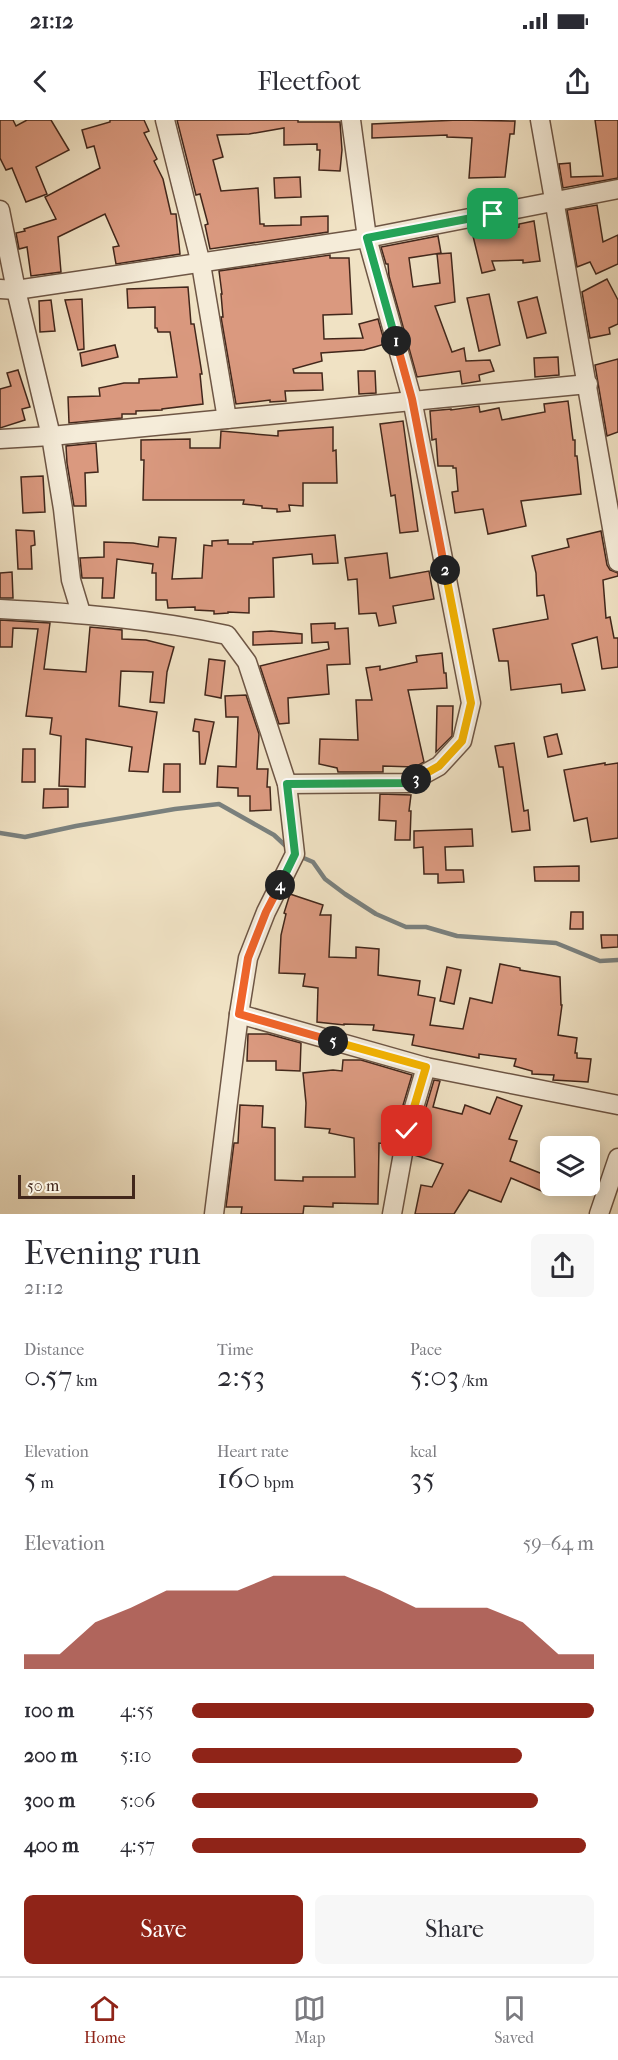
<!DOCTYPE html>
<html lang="en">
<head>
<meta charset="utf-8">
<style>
  body { margin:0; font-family:"IM FELL French Canon",serif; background:#f7f7f7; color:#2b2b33; height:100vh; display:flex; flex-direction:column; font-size:22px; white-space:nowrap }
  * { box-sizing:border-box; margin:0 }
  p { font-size:20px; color:#7c7c81 }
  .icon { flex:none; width:33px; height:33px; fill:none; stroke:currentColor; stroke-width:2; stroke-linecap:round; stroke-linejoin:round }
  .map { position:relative; height:1094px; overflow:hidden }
  .panel { display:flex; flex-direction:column; background:#fff; flex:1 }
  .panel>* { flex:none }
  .tools { position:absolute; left:540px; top:1016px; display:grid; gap:12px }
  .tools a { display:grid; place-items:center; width:60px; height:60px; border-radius:9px; background:#fff; box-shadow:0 3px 15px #0003; font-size:30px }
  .scale { position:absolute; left:18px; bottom:15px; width:117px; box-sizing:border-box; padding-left:6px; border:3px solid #42271b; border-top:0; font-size:16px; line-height:21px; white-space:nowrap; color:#42271b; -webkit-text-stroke:4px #f5ecd9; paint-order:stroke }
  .pin { position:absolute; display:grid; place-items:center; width:51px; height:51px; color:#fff; margin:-26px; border-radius:12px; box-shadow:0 3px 9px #0006 }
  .km { position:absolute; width:30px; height:30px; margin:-15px; border-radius:50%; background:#222; color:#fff; font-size:16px; line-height:30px; text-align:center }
  .round { display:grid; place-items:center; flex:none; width:63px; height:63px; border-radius:9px; background:#f7f7f7 }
  .overview { display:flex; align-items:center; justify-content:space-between; height:102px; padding:0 24px }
  h1 { font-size:33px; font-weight:600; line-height:45px }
  .metrics { display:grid; grid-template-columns:repeat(3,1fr); gap:9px; height:102px; padding:6px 24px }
  .metrics div { display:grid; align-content:center }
  .metrics b { font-size:30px; font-weight:600 }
  .metrics small { font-size:16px; font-weight:400 }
  .metrics p { font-size:16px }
  .chart { height:168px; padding:12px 24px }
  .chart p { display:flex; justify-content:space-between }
  .chart svg { width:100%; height:108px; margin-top:6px; fill:#8f2418; opacity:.7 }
  .action { display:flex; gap:12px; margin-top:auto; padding:12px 24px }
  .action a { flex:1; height:69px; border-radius:9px; background:#8f2418; color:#fff; font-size:24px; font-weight:600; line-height:69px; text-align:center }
  .action a+a { background:#f7f7f7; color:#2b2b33 }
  ul { padding:0 24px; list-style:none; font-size:20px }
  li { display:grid; grid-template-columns:96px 72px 1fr; align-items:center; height:45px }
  li i { height:15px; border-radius:8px; background:#8f2418 }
  .status { display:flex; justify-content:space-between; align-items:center; height:42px; padding:0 30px; background:#fff; direction:ltr }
  .status svg { height:16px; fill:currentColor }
  header { display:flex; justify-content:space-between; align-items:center; height:78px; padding:0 24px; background:#fff; font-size:27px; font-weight:600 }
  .menu { display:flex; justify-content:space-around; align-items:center; height:84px; border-top:2px solid #e1e1e2; background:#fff; font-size:16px; color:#7c7c81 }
  .menu a { display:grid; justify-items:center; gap:3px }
  .menu .active { color:#8f2418 }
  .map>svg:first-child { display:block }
</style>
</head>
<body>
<div class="status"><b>21:12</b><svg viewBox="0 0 49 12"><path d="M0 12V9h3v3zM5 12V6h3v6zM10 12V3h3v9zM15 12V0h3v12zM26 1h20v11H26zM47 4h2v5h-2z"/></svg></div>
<header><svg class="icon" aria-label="back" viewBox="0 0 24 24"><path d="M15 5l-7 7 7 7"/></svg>Fleetfoot<svg class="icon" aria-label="share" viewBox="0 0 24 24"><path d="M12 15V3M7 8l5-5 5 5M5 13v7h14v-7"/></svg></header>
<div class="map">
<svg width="618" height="1094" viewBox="0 0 618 1094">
  <rect width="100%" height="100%" fill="#f0e2c4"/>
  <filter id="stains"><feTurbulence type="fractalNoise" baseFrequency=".00333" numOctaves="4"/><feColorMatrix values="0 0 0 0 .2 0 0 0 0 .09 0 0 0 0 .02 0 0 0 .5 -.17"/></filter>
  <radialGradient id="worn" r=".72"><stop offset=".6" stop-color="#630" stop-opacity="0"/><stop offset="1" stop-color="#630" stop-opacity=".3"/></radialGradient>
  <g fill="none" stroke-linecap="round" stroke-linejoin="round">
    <g stroke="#7a807d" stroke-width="4.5">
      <polyline points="0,713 25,717 76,706 175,689 219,684 274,715 289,729"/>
      <polyline points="299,736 313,742 325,759 345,774 376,794 406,807 426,807 457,816 556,823 600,841 618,840"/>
    </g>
  </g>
  <g fill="#da997f" stroke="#42271b" stroke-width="1.5">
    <polygon points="0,0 13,0 16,6 27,0 51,0 69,30 36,47 47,74 26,82 12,48 6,50 0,38"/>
    <polygon points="110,0 144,0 149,11 144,13 157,39 154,41 163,59 171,94 176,94 180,134 116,144 113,127 119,126 105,94 58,117 61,152 31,156 27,127 19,129 16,113 25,111 24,109 56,99 45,77 100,48 94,26 87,28 82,10 110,2"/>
    <polygon points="177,0 298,0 298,2 340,2 342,30 340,51 319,50 320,30 317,30 317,24 284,25 284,8 249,14 217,15 223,37 213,40 221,71 258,68 260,104 264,104 264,106 301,105 301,97 328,96 328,112 210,129 205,105 208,104 200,74 196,75"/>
    <polygon points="458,0 515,1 514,14 510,14 505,57 469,58 472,18 447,17 447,15 372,18 372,4"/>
    <polygon points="595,0 618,0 618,58 563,68 559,44 570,43 571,57 603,56"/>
    <polygon points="300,57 301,77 275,78 274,58"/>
    <polygon points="597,85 603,122 618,115 618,144 596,154 590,142 577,147 567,90"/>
    <polygon points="534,101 540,141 523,143 523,140 492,141 495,150 482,153 473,116 485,113 511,111 511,108 519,107 519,104"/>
    <polygon points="438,116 441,133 409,138 413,167 440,163 437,134 451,133 455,182 435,186 452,232 464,228 466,241 490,240 494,251 479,255 480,261 462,264 460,251 417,257 389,156 388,144 386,144 381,127"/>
    <polygon points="330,135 330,138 349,138 352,194 323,195 324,219 363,218 359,204 378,199 385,224 364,230 321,233 322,241 293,249 294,253 322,253 323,270 285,271 286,281 270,282 270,280 236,284 221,197 223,197 221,174 222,174 219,151"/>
    <polygon points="607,159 618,180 618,204 609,208 610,214 590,218 582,172"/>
    <polygon points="188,167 191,204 194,204 202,254 200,254 203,284 162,289 162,290 136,291 136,294 122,294 122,298 69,303 68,277 100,276 99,268 124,263 139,263 139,259 177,257 170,212 158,212 157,208 155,208 155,187 128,188 127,169"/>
    <polygon points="489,174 500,225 479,231 467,178"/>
    <polygon points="537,177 546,213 527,218 518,182"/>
    <polygon points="82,179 84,229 78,230 65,180"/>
    <polygon points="51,180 55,211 40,212 39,181"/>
    <polygon points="115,225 118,237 82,246 80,233"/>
    <polygon points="558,237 559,255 535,257 534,238"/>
    <polygon points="618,239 618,312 607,316 595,245"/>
    <polygon points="18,250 30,287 22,289 25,300 0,308 0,269 11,266 7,253"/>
    <polygon points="358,251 375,251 376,273 359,274"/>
    <polygon points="568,281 573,320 575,320 575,336 577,336 581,374 521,381 526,406 488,414 483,389 455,393 452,372 458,371 456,348 453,348 453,346 438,346 436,319 432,320 430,291 451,289 451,290 479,286 480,292 499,288 502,300 545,292 544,284"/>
    <polygon points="403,301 418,411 400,413 395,375 391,376 380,304"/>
    <polygon points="333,307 333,331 336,330 337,363 303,363 303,386 289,385 290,391 277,392 277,389 262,388 262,386 243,384 244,380 143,380 144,340 141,340 141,320 190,319 190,328 220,328 221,311 278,316 278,311"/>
    <polygon points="96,323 98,352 85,353 86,386 74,386 67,343 66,326"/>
    <polygon points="43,356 45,392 23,393 21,357"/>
    <polygon points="16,410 34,411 35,425 31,426 32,449 18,449"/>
    <polygon points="601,411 607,445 610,450 618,453 618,456 603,460 606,498 610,497 614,518 618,518 618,547 602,549 597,517 572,524 585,570 562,573 561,564 511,570 508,541 499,541 493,509 548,499 544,475 537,476 536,453 532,436 569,427 567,419"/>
    <polygon points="335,415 338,443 313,444 312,434 273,438 274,477 249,478 249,493 228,492 228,493 214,494 214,491 195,490 195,487 168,488 167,480 156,480 156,453 152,453 153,444 117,439 114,478 102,478 103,458 82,458 80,438 104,437 104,422 133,423 158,427 159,417 176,418 172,459 202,458 204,425 212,426 212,421 228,420 228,424 253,424 253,422"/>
    <polygon points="387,433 390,458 429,451 434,479 393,486 396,503 379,506 376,493 359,494 357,459 348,460 345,438"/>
    <polygon points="12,452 13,478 0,478 0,453"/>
    <polygon points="0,500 50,503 44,549 86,552 90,507 122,510 122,519 146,520 174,527 167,552 164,583 150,582 153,552 121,551 119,586 157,592 148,652 129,651 132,627 86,619 85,667 59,666 61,616 50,614 52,598 26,596 38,509 13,508 12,527 0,527"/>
    <polygon points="335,503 335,509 348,508 350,544 327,545 329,574 288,578 289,603 279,604 260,546 329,529 328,522 312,523 311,504"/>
    <polygon points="271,511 302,514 302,523 253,525 253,512"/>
    <polygon points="442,533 444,553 446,553 447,568 408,570 424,642 415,647 383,646 383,652 338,652 337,648 319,644 320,619 358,620 356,580 372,580 366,548 380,546 380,550 417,542 416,536"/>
    <polygon points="209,539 225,541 221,578 205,575"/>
    <polygon points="246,575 259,614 257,649 268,649 267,667 270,667 271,690 250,691 250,676 238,676 238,668 217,667 218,646 236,647 238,597 226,597 225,576"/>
    <polygon points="437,586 453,586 452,616 436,632"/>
    <polygon points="195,599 214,602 205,644 200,644 199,612 193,611"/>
    <polygon points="557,614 562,634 548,637 544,617"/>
    <polygon points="514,623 524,691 528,690 530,710 512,712 503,647 499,647 495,626"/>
    <polygon points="23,629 35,629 35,662 22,662"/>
    <polygon points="605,643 605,645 618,643 618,718 591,722 587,698 574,701 564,650"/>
    <polygon points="164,644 180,644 180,672 163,672"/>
    <polygon points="44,669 68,669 68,687 43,688"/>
    <polygon points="380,674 411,675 409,691 411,691 410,720 395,720 396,701 379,700"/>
    <polygon points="472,709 473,726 445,727 446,750 463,750 464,762 438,763 438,754 424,754 423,727 414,728 414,711"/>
    <polygon points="579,746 579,761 535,761 534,747"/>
    <polygon points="290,774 323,785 320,795 331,795 329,837 356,838 356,827 379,829 378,855 420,861 418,875 435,878 430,905 463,909 470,878 492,883 500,844 520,848 520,850 560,857 561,885 562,885 558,915 577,918 575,933 577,933 577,938 591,939 588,962 553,960 554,955 532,954 532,951 514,946 516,939 479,934 479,938 412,925 414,915 373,910 374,905 344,904 344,905 317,902 318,868 303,866 305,854 279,853 281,815 286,794 284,793"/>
    <polygon points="571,792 583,792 583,809 570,809"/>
    <polygon points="601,815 618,815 618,827 602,828"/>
    <polygon points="447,847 461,850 454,884 440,881"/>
    <polygon points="248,914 268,914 301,923 300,951 276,950 276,941 247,941"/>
    <polygon points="343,940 361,940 412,955 401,992 391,990 386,1024 379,1023 378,1084 333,1083 333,1087 304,1086 303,1094 241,1094 242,1087 226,1087 234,1023 238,1023 240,985 263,986 262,1007 275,1008 275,1060 303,1061 303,1057 355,1057 354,1018 329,1013 330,1009 305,1007 306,983 303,953 333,950 342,951"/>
    <polygon points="434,960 440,961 433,987 462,994 465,985 490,994 497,977 522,986 509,1019 517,1021 510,1041 550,1057 544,1072 511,1058 501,1082 469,1070 454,1094 415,1094 421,1065 432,1067 443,1044 414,1035 418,1014"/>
  </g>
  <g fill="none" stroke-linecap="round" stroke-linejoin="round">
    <g stroke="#6e5645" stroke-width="21">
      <g id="minor">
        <polyline points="165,0 201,144 227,299"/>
        <polyline points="540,0 618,442"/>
        <polyline points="0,90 16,170 51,316 63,389 71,460 81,493"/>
        <polyline points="0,169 16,170 367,118 618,69"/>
        <polyline points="0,319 51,316 588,264"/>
        <path d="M0 489C77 493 152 499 227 515L247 542 287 664 295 734 266 792 248 838 239 894 214 1094"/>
        <polyline points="287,664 408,663 439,646 462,621 471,583 412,279 367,118 351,0"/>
        <polyline points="239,894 426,947 618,985"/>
        <polyline points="392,1094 407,1011 426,947"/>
        <polyline points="599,1094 618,1038"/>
      </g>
    </g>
    <use href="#minor" stroke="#f5ecd9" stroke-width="18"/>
  </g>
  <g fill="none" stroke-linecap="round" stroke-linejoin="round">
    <g stroke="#fff" stroke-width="12">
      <polyline id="split-1" points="396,221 367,118 493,94"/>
    </g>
    <g stroke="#fff" stroke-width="12">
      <polyline id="split-2" points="396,221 412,279 445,450"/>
    </g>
    <g stroke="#fff" stroke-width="12">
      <polyline id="split-3" points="416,659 439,646 462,621 471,583 445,450"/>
    </g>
    <g stroke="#fff" stroke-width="12">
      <polyline id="split-4" points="280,765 295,734 287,664 408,663 416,659"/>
    </g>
    <g stroke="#fff" stroke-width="12">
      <polyline id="split-5" points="280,765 266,792 248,838 239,894 333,921"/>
    </g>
    <g stroke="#fff" stroke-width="12">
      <polyline id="split-6" points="333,921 426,947 407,1011"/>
    </g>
    <use href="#split-1" stroke="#22a559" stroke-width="8"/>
    <use href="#split-2" stroke="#f0652b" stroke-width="8"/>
    <use href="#split-3" stroke="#f5b400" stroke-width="8"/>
    <use href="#split-4" stroke="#22a559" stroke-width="8"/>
    <use href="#split-5" stroke="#f0652b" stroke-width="8"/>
    <use href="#split-6" stroke="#f5b400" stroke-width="8"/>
  </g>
  <rect width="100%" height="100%" filter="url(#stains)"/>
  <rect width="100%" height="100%" fill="url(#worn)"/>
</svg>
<div class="tools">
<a><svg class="icon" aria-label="layers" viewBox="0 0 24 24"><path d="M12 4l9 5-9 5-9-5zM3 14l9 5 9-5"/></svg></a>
</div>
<div class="scale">50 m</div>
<div class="pin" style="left:493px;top:94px;background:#1e9e55"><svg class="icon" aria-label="arrive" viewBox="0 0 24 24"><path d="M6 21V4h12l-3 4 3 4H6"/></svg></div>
<div class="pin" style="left:407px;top:1011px;background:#d93025"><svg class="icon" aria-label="check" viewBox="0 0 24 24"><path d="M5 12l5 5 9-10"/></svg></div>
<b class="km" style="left:396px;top:221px">1</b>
<b class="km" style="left:445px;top:450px">2</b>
<b class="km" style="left:416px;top:659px">3</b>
<b class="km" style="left:280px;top:765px">4</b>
<b class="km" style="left:333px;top:921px">5</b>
</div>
<section class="panel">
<div class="overview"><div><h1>Evening run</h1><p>21:12</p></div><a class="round"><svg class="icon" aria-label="share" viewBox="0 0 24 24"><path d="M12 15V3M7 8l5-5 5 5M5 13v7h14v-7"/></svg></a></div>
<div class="metrics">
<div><p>Distance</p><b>0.57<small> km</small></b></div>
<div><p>Time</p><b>2:53</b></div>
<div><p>Pace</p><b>5:03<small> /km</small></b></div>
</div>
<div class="metrics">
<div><p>Elevation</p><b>5<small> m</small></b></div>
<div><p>Heart rate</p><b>160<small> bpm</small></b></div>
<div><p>kcal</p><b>35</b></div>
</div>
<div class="chart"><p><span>Elevation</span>59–64 m</p>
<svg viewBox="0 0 160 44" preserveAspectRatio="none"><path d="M0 44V38L10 38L20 25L30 19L40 12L50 12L60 12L70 6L80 6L90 6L100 12L110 19L120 19L130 19L140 25L150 38L160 38V44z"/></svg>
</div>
<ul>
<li><b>100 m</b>4:55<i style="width:100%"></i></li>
<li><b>200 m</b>5:10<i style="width:82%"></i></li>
<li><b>300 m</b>5:06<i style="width:86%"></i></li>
<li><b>400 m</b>4:57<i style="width:98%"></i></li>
</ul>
<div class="action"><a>Save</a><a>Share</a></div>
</section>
<nav class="menu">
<a class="active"><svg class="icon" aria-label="home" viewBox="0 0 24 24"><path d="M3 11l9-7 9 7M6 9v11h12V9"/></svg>Home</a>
<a><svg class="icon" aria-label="map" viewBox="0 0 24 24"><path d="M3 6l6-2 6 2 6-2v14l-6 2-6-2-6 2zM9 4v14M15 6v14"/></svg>Map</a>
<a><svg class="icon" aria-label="saved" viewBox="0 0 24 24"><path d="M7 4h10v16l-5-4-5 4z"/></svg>Saved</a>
</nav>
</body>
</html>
